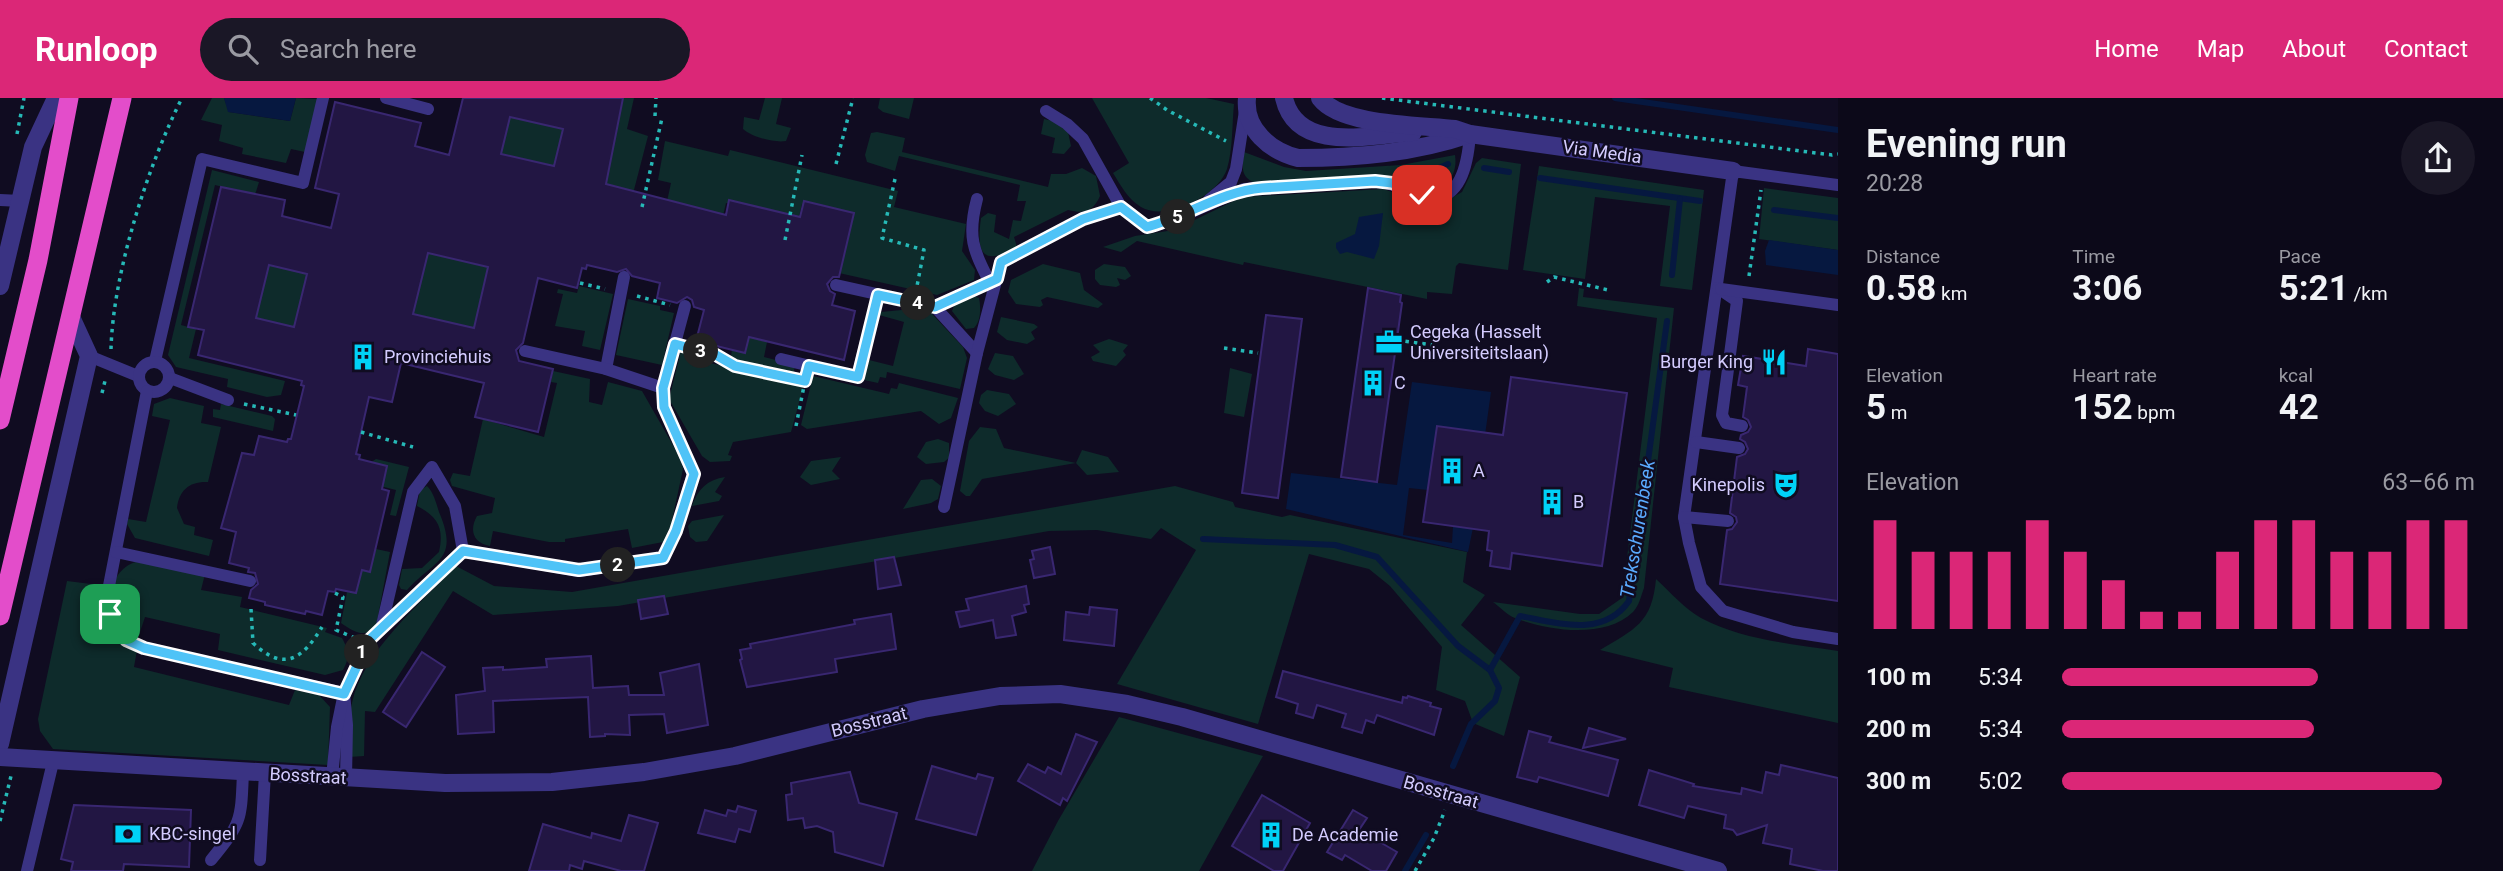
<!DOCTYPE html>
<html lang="en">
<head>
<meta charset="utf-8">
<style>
  body { margin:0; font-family:Roboto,sans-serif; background:#1a1726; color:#f1f3f6; height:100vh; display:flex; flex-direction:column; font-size:26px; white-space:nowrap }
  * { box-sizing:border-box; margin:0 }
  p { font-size:23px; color:#9a9aa2 }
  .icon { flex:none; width:38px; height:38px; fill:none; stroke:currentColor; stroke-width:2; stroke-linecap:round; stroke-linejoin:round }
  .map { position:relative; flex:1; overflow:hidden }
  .panel { display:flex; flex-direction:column; background:#0c0919; width:665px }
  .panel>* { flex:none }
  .pin { position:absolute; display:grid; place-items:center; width:60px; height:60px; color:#fff; margin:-30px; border-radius:14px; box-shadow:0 4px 10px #0006 }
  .km { position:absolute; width:35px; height:35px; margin:-18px; border-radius:50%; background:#222; color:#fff; font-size:19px; line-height:35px; text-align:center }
  .round { display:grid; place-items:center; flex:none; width:74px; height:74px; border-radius:37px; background:#1a1726 }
  .head { display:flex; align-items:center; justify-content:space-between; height:119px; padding:0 28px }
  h1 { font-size:38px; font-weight:700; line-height:52px }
  .stats { display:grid; grid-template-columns:repeat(3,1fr); gap:10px; height:119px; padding:7px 28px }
  .stats div { display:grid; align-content:center }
  .stats b { font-size:35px; font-weight:700 }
  .stats small { font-size:19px; font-weight:400 }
  .stats p { font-size:19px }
  .chart { height:196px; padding:14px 28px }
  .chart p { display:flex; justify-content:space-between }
  .chart svg { width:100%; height:126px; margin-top:7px; stroke:#db2777; stroke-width:6 }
  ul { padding:0 28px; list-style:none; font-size:23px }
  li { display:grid; grid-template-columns:112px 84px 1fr; align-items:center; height:52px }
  li i { height:18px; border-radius:9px; background:#db2777 }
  header { display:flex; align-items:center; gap:42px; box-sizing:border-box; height:98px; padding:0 35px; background:#db2777; color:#fff }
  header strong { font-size:33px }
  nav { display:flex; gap:38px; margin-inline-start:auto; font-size:24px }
  .search { width:490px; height:63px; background:#1a1726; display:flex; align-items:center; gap:18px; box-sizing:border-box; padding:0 24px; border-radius:38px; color:#9a9aa2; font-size:26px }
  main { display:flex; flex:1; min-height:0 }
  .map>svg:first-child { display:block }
</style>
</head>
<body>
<header>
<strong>Runloop</strong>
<div class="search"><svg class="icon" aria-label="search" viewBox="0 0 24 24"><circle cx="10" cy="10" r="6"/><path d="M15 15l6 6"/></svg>Search here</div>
<nav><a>Home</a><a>Map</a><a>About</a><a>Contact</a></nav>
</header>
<main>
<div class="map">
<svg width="1838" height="773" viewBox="0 0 1838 773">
  <rect width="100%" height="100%" fill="#100c21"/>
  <g fill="#0e2b2b">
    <polygon points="212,0 224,0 229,14 290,23 296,0 318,1 305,54 291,51 286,65 242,56 243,50 219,43 222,27 201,22"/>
    <polygon points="623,0 634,0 627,31 648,38 629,111 602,105"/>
    <path d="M765 0H782L776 26 791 30 786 43C774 45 752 39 743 31L744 19 759 22Z"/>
    <polygon points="880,0 914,0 909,21 883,14 878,10"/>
    <path d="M1092 0H1206L1234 6C1232 26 1233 51 1227 71 1218 98 1166 124 1141 109 1128 101 1121 88 1113 75L1129 65Z"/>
    <polygon points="510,19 563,31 554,68 501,56"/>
    <polygon points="1044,21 1053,23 1068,34 1071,48 1064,56 1052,55 1055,40 1041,36"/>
    <path d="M877 34 905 40 902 54 1048 89 1051 76H1066L1082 70 1096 78 1100 98C1093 114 1084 116 1068 112L1014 139 1017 149C982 169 976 155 981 120L988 115 996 117 994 134 1009 141 1013 122 1021 123 1026 103H1017L1020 87 899 58 895 73 867 64 865 57 871 35Z"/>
    <polygon points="665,43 728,58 730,52 898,93 894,109 966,126 962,153 975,172 974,182 937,197 839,175 853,119 802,106 793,144 776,117 726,105 722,122 666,108 671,85 658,82"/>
    <path d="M1244 54 1284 69 1306 73 1401 67 1455 57C1458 77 1447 91 1427 88L1426 92 1402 82 1382 78 1256 85C1240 80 1242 68 1244 54Z"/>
    <polygon points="1482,60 1521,66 1508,172 1459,165 1456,168 1452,196 1427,194 1427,201 1244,164 1243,167 1137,143 1121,154 1103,149 1135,138 1174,132 1242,99 1383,91 1423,104 1444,104 1462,94 1476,65"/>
    <polygon points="1539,68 1704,92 1692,192 1660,188 1670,108 1595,99 1585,181 1523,172"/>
    <polygon points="212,72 259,84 255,97 215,87 181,227 196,231 189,260 285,283 281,297 267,299 227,289 228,281 176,269 168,257"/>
    <polygon points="1764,90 1838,100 1838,152 1759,141"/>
    <polygon points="428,155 488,169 474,230 413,216"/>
    <polygon points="1043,166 1080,175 1084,192 1103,206 1098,210 1047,199 1041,202 1043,207 1040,209 1016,206 1008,194 1011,182"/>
    <polygon points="1104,166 1125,169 1131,178 1125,182 1117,180 1120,187 1116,189 1100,187 1095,181 1095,172"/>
    <polygon points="269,167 307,176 294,229 256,220"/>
    <polygon points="579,188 613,196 600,252 582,248 585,233 555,228 563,196 557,195 558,191 577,195"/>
    <path d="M1579 190 1584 191 1583 199 1674 210 1644 490C1641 498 1639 508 1633 514 1606 541 1548 533 1515 520 1507 517 1500 509 1493 504L1580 516H1599L1622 500 1657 220 1577 208Z"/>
    <path d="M974 198 979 200C981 210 981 223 974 230L966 231 952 213 954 208Z"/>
    <polygon points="628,201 660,208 660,212 674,215 662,267 616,257"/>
    <polygon points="912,211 932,216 963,249 967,260 960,291 887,274 886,280 880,279 878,285 864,282 869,262 893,268 904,224 879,217 881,214"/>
    <polygon points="1001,219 1034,226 1038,229 1031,234 1035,241 1027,246 1007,242 997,234"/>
    <polygon points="749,239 767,244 764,259 795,267 793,278 730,263 732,252 745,254"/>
    <polygon points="1109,241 1128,247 1123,253 1126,257 1116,268 1093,263 1091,259 1100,254 1093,247"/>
    <polygon points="681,253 707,258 706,264 798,285 803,290 791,334 733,344 728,357 732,358 730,363 710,364 702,358 669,301"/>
    <polygon points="995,255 1013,258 1024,276 1014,282 995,277 988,271"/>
    <polygon points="1230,270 1252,276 1244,319 1224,315"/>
    <path d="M553 273 590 281 589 304 602 307 608 284 642 293 682 363 683 371 671 427 663 444 632 450 628 431 565 441V444H549L493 433 490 448C473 445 469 432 477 418L492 415 495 400 452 388 450 382 453 375 470 378 483 321 544 339 557 285 551 284Z"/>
    <polygon points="813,278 889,296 891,290 897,291 899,285 958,300 951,320 939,326 921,313 807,331 801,327"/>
    <polygon points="987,292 1009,296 1016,306 998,318 985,313 979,305 981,297"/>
    <path d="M170 300 204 308 201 325 221 329 208 384C190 383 179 392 177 410L184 426 195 429 194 437 213 442 209 458 135 440 127 426 128 421 146 424 170 322 152 318 154 306Z"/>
    <polygon points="221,306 272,318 275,321 273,333 213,319 213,311 220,312"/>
    <polygon points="980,329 996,331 1004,350 1076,365 1082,352 1108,359 1119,374 1087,377 1076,365 982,381 970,398 966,398 960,393 969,343"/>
    <polygon points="938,341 949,345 949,360 944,364 926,366 917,359 926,344"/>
    <polygon points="841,359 832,373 840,381 811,387 800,379 811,363"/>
    <polygon points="376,361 409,369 396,418 390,417 396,392 380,388 370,365"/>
    <path d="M725 379 715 394 722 398 719 403 692 408C697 392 708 381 725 379Z"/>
    <polygon points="932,381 941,388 938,401 931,405 903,411 921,382"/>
    <path d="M427 388C434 395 436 405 439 414 460 463 434 462 407 492L401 491 399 487 402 471 422 470 439 454C444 431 439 419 417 408L420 392Z"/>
    <path d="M1175 388 1233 404 1235 409 1282 419 1290 417 1467 454 1463 484 1485 497 1461 527 1520 579 1504 638 1473 625 1465 603 1436 592 1442 549 1390 488 1369 471 1309 456 1258 626 1117 586 1196 452 1161 430 1151 441 1097 432 1049 433 618 508 493 517 453 493 375 614 365 613 364 658 349 659C350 642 348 622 352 605 363 553 421 505 456 468L494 488 572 494Z"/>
    <polygon points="724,417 707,443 696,444 690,439 688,428 692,423"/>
    <path d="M376 451 390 454 376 529C364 541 353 533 341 525L347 494 356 495 362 472 370 473Z"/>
    <path d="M136 464 205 476 201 492 242 499 240 509 327 530 325 534 342 540C349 553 350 559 343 572L325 577 218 552 220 536 145 519 140 534C133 531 126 529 121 523 103 505 112 470 136 464Z"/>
    <path d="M1656 481C1670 494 1685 511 1701 520 1742 542 1793 546 1838 553V625L1669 589 1673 570 1600 552C1635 531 1652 525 1656 481Z"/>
    <path d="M67 483 91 486C95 528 100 533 137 552L134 569 289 607 295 592 319 597 330 609 328 667 53 651 40 633 38 621Z"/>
    <polygon points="1119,619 1263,658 1199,773 1032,773 1058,723"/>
  </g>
  <g fill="#061840">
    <polygon points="224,0 296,0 290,23 228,14"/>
    <polygon points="1383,115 1379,148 1374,161 1347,154 1340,156 1336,150 1336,145 1355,136 1359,119"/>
    <polygon points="1769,142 1838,152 1838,177 1766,167 1765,153"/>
    <polygon points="1412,284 1491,294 1485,337 1479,334 1437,328 1428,392 1409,390 1403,437 1452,445 1453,428 1466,430 1467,420 1475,420 1468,454 1286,411 1291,375 1397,387"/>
  </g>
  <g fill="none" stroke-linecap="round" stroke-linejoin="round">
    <g stroke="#061840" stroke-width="6">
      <polyline points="1615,0 1838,32"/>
      <polyline points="1484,70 1509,74"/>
      <polyline points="1540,80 1700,103"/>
      <polyline points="1429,81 1437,71 1448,66"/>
      <polyline points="1774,112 1838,120"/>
      <polyline points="1672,177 1680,101"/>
      <polyline points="1203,441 1335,447 1377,459 1458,548 1490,572 1499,590 1495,603 1471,626 1453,668"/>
      <path d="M1490 572 1520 518C1558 525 1603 540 1629 503L1667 223"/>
      <polyline points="1405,773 1426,737"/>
    </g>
  </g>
  <g fill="#221643" stroke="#392771" stroke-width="2" fill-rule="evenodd">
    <path d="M463 0H623L606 86 726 117 729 102 800 119 804 103 854 115 839 179H833L827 186 830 193 835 196 832 207 855 213 844 262 749 239 745 255 696 243 704 212 694 209 692 202 687 199 677 205 657 200 660 185 632 178 626 171 617 174 587 167 586 171 582 170 577 190 538 180 523 245 516 252 519 263 553 271 538 334 475 319 484 285 401 265 392 304 369 299 356 356 360 357 359 361 387 368 382 391 389 393 370 474 362 472 356 495 336 491 335 494 328 493 322 517 306 513 305 516 265 507V504L249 500 251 492 258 486 255 475 248 474 249 470 229 465 236 434 221 430 242 355 254 357 259 338 287 344 288 341H291L304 288 301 287 302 283 198 257 204 232 188 229 221 89 285 102 282 118 331 130 339 96 315 90 335 4 421 25 415 48 449 57ZM510 19 563 31 554 68 501 56ZM428 155 488 169 474 230 413 216ZM269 167 307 176 294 229 256 220Z"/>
    <polygon points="1368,190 1401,197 1400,204 1402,205 1377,384 1341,379"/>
    <polygon points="1266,217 1302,221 1278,400 1242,395"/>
    <polygon points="1808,251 1838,256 1838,503 1720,486 1727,432 1732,431 1737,424 1736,419 1730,415 1737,359 1745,356 1748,351 1745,344 1740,341 1741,337 1748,334 1751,329 1748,322 1743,319 1747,289 1738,287 1743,258 1806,268"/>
    <polygon points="1511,279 1627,295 1602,468 1512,455 1510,471 1490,468 1492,453 1487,452 1489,433 1423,424 1437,328 1503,337"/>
    <polygon points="1050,449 1055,476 1034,480 1030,462 1034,461 1032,453"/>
    <polygon points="894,459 901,487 878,491 875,462"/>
    <polygon points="1026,488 1029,506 1024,507 1026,514 1012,518 1016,537 996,540 993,522 960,529 956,514 969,512 966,501"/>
    <polygon points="664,498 668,516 641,521 638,502"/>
    <polygon points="1090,509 1117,512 1114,548 1064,542 1066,514 1089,517"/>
    <polygon points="891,516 896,551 835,561 837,574 747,589 740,562 742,561 740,552 751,550 750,546 855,526 854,522"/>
    <polygon points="422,554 445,569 406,629 383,614"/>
    <polygon points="591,558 593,590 628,588 629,597 664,597 660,575 699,566 708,627 667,635 664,616 629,617 630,637 605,636 605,638 590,639 588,599 493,603 494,634 458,636 456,597 485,593 483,570 503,569 503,572 547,569 546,561"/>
    <polygon points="1283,573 1402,605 1403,599 1407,600 1408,598 1431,605 1430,608 1441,611 1434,637 1377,617 1374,625 1366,622 1362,635 1342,629 1346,616 1317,607 1313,620 1296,615 1298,606 1276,599"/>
    <polygon points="1589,630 1626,641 1583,650"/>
    <polygon points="1529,633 1551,639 1549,644 1618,662 1608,698 1539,679 1537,684 1517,679"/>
    <polygon points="1076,636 1097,644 1067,703 1063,700 1060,707 1018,683 1028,666 1045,675 1048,669 1061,676"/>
    <polygon points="1781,667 1838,680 1838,773 1823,773 1790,766 1792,751 1763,745 1767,727 1737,737 1733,732 1724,730 1726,717 1688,708 1684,720 1639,707 1649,672 1694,686 1693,688 1741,696 1742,690 1762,695 1766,674 1779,677"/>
    <polygon points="932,668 976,681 978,676 993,680 976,737 916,721"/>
    <polygon points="850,674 859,705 897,715 883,768 835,754 833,734 817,728 805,730 803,720 788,722 786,697 792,696 791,685"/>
    <polygon points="1262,697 1310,725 1283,773 1274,773 1232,748"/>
    <polygon points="74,707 191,712 189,769 124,766 123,773 71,773 73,764 61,761"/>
    <polygon points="738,708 756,713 750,734 739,731 735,744 698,735 705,712 726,718 728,712 736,714"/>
    <polygon points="1353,712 1367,720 1359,732 1397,754 1386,773 1372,773 1345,757 1342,762 1327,754"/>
    <polygon points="629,717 658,725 644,773 621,773 584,763 582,771 570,767 569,773 529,773 543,726 591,740 592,735 621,743"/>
  </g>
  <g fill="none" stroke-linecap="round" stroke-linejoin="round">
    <g stroke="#26b9b7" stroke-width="3.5" stroke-dasharray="3.5 5" stroke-linecap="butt">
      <polyline points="1150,0 1167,12 1226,43"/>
      <polyline points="1382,0 1832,57 1838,56"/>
      <polyline points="655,18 656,0"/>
      <polyline points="17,36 24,0"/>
      <polyline points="836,66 853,0"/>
      <polyline points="895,81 882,140 924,152 917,188"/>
      <polyline points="642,109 662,20"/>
      <polyline points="785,142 802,57"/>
      <polyline points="1749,178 1761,92"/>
      <polyline points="1547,184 1554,179 1608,192"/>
      <polyline points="580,185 605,191"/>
      <polyline points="637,198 670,207"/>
      <polyline points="1397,242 1432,247"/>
      <polyline points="690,250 716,257"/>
      <polyline points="1224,250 1258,255"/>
      <path d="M111 251C113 175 148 67 182 0"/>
      <polyline points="718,251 716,257 735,268 774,276"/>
      <polyline points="102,295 106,279"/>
      <polyline points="244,306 296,317"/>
      <polyline points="796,328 805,283"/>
      <polyline points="361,334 413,349"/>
      <polyline points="335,495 343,499 336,532 355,540"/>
      <path d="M251 511 253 545C285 575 303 560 322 529"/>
      <polyline points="0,723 11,678"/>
      <polyline points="1415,773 1434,740 1445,712"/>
    </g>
    <g stroke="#3a3383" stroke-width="12">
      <polyline points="386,0 428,11"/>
      <path d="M1046 13 1067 26 1083 41 1121 109 1147 129 1171 123 1244 91 1375 83C1393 85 1405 92 1422 97 1461 109 1468 64 1470 36"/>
      <polyline points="1838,87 1733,73 1684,419 1689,445 1701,489 1723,513 1793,534 1838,541"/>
      <path d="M977 101C967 139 973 151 990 185"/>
      <polyline points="0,102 21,103"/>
      <polyline points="1209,102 1231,84 1236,71 1245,13"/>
      <polyline points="836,187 935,209"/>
      <polyline points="1718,190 1737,203 1722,317 1726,325 1742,328"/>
      <polyline points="1721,191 1838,207"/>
      <polyline points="977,255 935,209 997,181"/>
      <polyline points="89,258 138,278"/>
      <polyline points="781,261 857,279 878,197"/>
      <polyline points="155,263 202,61 303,85 323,0"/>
      <circle cx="154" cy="279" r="15"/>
      <polyline points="606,271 624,179"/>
      <polyline points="170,280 228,302"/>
      <polyline points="663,290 685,208"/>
      <path d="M147 293 107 498C111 524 119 539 143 550L344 595 347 627 346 680"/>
      <polyline points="1696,344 1739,350"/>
      <polyline points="944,409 977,255 1001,164 1083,121 1121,109"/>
      <polyline points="1684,419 1728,423"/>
      <polyline points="116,454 250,483"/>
      <polyline points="382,527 413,394 432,369 455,408 463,453"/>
      <polyline points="332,679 337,629 344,595 369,542 463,453 579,473 663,460 676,433 693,376 664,309 663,290 606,271 525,253"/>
      <path d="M211 762C242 724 241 723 243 674"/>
      <polyline points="260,762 265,675"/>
      <polyline points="27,773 53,664"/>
    </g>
    <g stroke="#3a3383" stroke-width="18">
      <path d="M1247 0C1244 31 1270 53 1298 60 1357 60 1414 55 1470 36"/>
      <path d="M1284 0C1297 56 1371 37 1413 34"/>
      <path d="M1320 0C1341 28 1421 27 1455 31L1470 36 1733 73"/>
      <polyline points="0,188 33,49 56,0"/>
      <polyline points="0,646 89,258 72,221"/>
      <polyline points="0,659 445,685 552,684 644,674 735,658 923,611 1000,598 1060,596 1127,606 1182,619 1718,773"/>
    </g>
    <g stroke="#e34dca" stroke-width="19">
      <polyline points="0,322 38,162 69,0"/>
      <polyline points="0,518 122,0"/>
    </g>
  </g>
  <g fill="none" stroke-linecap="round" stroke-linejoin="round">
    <g stroke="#fff" stroke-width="14">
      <path id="route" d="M110 516 126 542 144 550 344 596 369 542 463 453 579 472 663 460 676 433 694 376 664 309 663 290 675 246 716 257 735 268 805 283 809 268 858 279 878 197 935 209 997 181 1001 164 1083 121 1121 109 1147 129C1186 119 1222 93 1262 90L1375 83 1392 85 1422 97"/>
    </g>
    <use href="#route" stroke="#4fc3f7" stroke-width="9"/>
  </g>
  <defs>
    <g id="office-bare" transform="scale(2.1)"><path d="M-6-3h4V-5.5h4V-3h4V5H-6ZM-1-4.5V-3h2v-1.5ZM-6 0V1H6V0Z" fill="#00d2f7" stroke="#100c21" stroke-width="2.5" paint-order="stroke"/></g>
    <g id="building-bare" transform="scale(2.1)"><path d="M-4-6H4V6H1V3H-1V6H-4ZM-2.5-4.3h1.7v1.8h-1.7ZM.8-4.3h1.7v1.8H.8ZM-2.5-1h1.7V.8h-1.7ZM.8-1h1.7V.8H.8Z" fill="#00d2f7" stroke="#100c21" stroke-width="2.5" paint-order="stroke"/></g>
    <g id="restaurant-bare" transform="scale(2.1)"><path d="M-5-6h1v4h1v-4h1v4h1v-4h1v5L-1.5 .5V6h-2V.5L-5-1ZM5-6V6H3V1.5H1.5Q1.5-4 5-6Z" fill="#00d2f7" stroke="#100c21" stroke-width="2.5" paint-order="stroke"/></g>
    <g id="theatre-bare" transform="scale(2.1)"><path d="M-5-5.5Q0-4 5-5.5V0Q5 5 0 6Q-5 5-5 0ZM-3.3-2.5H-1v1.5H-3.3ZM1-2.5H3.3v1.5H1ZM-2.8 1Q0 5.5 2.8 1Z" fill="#00d2f7" stroke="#100c21" stroke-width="2.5" paint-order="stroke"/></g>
    <g id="bank-bare" transform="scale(2.1)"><path d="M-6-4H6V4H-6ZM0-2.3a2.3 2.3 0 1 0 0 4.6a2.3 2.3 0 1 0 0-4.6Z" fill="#00d2f7" stroke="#100c21" stroke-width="2.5" paint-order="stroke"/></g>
  </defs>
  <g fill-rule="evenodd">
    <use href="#office-bare" x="1389" y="244"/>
    <use href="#building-bare" x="363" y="259"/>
    <use href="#restaurant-bare" x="1774" y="264"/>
    <use href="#building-bare" x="1373" y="285"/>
    <use href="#building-bare" x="1452" y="373"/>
    <use href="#theatre-bare" x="1786" y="387"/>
    <use href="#building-bare" x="1552" y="404"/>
    <use href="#bank-bare" x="128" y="736"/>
    <use href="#building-bare" x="1271" y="737"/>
  </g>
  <g text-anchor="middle" stroke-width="5" stroke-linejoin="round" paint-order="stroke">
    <g font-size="18" fill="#d4ccff" stroke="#100c21">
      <text transform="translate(1602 54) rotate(8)" y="6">Via Media</text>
      <text transform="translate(869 624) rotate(-14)" y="6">Bosstraat</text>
      <text transform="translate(308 678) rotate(3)" y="6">Bosstraat</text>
      <text transform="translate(1441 694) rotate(16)" y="6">Bosstraat</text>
    </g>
    <g font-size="18" fill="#d4ccff" stroke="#100c21" text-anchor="start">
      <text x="1410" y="240">Cegeka (Hasselt<tspan x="1410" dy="21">Universiteitslaan)</tspan></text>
      <text x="384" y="265">Provinciehuis</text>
      <text x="1753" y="270" text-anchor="end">Burger King</text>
      <text x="1394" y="291">C</text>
      <text x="1473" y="379">A</text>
      <text x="1765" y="393" text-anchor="end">Kinepolis</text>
      <text x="1573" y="410">B</text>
      <text x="149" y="742">KBC-singel</text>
      <text x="1292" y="743">De Academie</text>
    </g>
    <g font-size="19" font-style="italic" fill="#5aaaff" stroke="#100c21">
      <text transform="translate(1637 431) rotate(-81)" y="7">Trekschurenbeek</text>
    </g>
  </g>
</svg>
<div class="pin" style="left:110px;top:516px;background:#1e9e55"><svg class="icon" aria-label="arrive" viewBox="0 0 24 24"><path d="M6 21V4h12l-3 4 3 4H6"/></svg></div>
<div class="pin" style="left:1422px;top:97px;background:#d93025"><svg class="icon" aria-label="check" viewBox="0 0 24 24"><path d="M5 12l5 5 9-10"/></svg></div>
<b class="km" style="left:362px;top:554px">1</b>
<b class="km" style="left:618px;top:467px">2</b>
<b class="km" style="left:701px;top:253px">3</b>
<b class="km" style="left:918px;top:205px">4</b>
<b class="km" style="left:1178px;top:119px">5</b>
</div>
<section class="panel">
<div class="head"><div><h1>Evening run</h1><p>20:28</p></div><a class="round"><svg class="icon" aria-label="share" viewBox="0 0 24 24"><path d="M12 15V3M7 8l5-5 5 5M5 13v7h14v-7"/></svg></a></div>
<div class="stats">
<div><p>Distance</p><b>0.58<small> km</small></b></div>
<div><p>Time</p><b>3:06</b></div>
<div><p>Pace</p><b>5:21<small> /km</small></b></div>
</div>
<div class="stats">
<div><p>Elevation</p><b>5<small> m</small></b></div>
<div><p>Heart rate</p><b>152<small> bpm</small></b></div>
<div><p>kcal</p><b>42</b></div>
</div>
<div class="chart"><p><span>Elevation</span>63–66 m</p>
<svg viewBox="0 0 160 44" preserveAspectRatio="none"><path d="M5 44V6M15 44V17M25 44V17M35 44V17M45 44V6M55 44V17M65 44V27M75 44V38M85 44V38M95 44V17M105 44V6M115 44V6M125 44V17M135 44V17M145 44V6M155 44V6"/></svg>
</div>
<ul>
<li><b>100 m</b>5:34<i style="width:62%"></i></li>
<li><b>200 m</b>5:34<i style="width:61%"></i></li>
<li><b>300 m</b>5:02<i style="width:92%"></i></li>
</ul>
</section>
</main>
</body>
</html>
